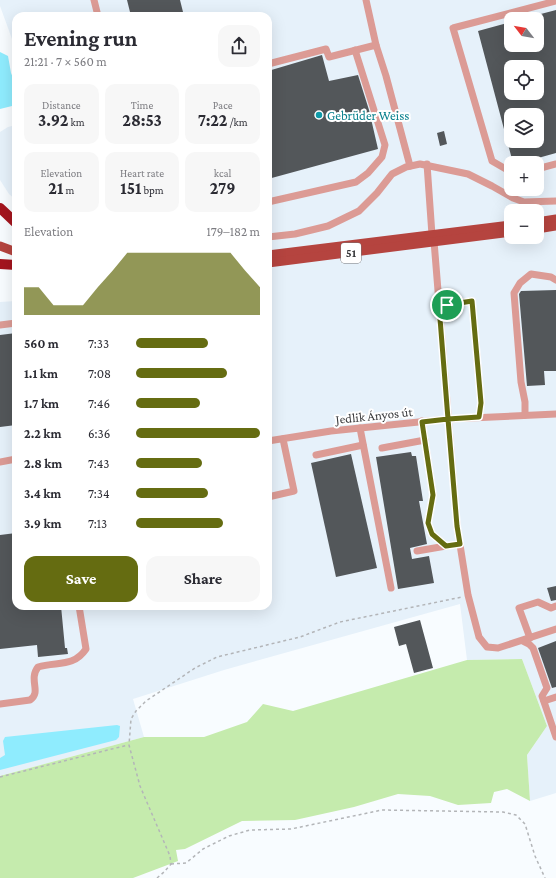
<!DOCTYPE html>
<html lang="en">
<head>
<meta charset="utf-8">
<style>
  body { margin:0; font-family:"Crimson Pro",serif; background:#f7f7f7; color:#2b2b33; height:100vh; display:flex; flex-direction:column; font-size:15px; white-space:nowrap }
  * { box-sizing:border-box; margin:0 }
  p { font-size:13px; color:#7c7c81 }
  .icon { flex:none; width:22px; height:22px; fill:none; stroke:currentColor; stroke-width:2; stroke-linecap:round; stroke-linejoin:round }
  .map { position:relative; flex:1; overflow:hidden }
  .panel { position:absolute; left:12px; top:12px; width:260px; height:598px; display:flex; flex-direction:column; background:#fff; border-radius:12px; box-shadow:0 4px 16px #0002 }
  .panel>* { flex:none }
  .needle { width:26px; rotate:301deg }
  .fabs { position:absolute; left:504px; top:12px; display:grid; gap:8px }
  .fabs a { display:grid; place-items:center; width:40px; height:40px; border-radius:8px; background:#fff; box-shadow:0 4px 16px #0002; font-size:20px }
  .pin { position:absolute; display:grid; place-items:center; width:34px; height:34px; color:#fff; margin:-17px; border:2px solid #fff; border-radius:50%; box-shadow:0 1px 4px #0007 }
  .round { display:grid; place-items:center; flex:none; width:42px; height:42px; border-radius:12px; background:#f7f7f7 }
  .headline { display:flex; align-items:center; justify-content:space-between; height:68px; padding:0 12px }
  h1 { font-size:22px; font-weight:700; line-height:30px }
  .stats { display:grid; grid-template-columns:repeat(3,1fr); gap:6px; height:68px; padding:4px 12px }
  .stats div { display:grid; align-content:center; border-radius:10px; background:#f7f7f7; text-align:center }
  .stats b { font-size:17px; font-weight:700 }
  .stats small { font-size:11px; font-weight:400 }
  .stats p { font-size:11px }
  .chart { height:112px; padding:8px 12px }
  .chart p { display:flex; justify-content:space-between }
  .chart svg { width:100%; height:72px; margin-top:4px; fill:#656c11; opacity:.7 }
  .cta { display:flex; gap:8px; margin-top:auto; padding:8px 12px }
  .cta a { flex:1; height:46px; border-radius:12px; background:#656c11; color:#fff; font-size:16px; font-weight:700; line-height:46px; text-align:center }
  .cta a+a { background:#f7f7f7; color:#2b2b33 }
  ul { padding:0 12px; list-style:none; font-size:13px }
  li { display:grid; grid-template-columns:64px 48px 1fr; align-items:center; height:30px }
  li i { height:10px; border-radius:5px; background:#656c11 }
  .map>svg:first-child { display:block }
</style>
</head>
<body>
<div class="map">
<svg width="556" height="878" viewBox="0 0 556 878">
  <rect width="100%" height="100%" fill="#f8fcff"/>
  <g fill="#e6f1fa" fill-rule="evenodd">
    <path d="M0 0H556V793L530 801 527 755 547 726 522 659 467 660 460 604 224 670 133 699 144 737 0 776V302L16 301V606H268V16H16V50L0 6ZM511 19H537V45H511ZM511 67H537V93H511ZM511 115H537V141H511ZM511 163H537V189H511ZM511 211H537V237H511Z"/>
    <polygon points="16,125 16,200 9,194 0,180 0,132 8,127"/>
  </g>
  <polygon fill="#c5ebad" points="522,659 547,726 527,755 530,801 507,789 494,792 491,803 458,805 430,796 398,794 354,807 295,820 242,821 185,849 176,850 178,861 133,878 0,878 0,776 144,737 204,737 247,722 263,704 293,711 467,660"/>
  <g fill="#8fecfe">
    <polygon points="0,52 8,56 11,73 16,85 16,105 0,109"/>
    <polygon points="117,725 120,726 119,737 116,740 0,770 0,758 5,755 3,741 5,737"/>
  </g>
  <g fill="#53575a" fill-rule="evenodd">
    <polygon points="127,0 180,0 184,16 131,16"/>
    <path d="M556 10V153L520 163H513L478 31 511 22V45H537V15ZM511 67H537V93H511ZM511 115H537V141H511Z"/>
    <polygon points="322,55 329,81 358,75 369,110 378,149 268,179 268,71"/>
    <polygon points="444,131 447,144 440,146 437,133"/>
    <polygon points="556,290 556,371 544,371 545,385 527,386 519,294 521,291"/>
    <polygon points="16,333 16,425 0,427 0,335"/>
    <polygon points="411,452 412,456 416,456 423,501 419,501 427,544 410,548 412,559 429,556 434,583 398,589 376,457"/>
    <polygon points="351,454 377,568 336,577 311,463"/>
    <polygon points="16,533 16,606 61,606 65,648 67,648 68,654 38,657 37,645 0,649 0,535"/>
    <polygon points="556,586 556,600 551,601 547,588"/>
    <polygon points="420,620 433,668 414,673 406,644 399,646 394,627"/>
    <polygon points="556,641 556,687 552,688 538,648"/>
  </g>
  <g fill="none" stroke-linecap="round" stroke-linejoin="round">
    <g stroke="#b3b5b8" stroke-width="1.5" stroke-dasharray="3 3" stroke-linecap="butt">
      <polyline points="0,777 128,745"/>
      <polyline points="171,864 186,863 203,849 229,836 250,830 291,829 382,810 503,812 516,815 525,824 535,856 545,878"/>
      <polyline points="157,878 164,872 171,864 170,856 140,786 129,745 131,719 136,711 146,701 195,668 217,657 300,637 340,622 462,597"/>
    </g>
    <g stroke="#dc9b95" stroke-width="7">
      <polyline points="94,0 98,16"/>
      <polyline points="366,0 376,45"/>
      <polyline points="268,64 326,49 329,57 376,45 386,76 410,166"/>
      <polyline points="427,164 432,235"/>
      <polyline points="537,169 556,164"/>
      <polyline points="511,172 492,161 453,28 556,1"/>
      <polyline points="268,202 356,182 368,173 382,157 385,145 355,50"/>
      <polyline points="268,237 295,234 328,226 359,211 377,193 392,174 406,167 420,164 468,174 492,186 513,198 524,202 556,201"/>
      <polyline points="434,241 457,526 468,595 479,637 487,647 498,648 556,629"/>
      <polyline points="439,306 472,301 481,403 479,417"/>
      <polyline points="0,325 16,323"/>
      <polyline points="525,415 525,402 521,382 514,293 520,283 531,274 551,277 556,280"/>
      <polyline points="422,421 433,495 428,523 432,534 446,546 460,544"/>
      <polyline points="360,428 391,588"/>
      <polyline points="268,441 331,431 448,419 556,414"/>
      <polyline points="382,448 425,440"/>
      <polyline points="316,455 363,445"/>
      <polyline points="0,462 16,459"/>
      <polyline points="268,497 294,491 283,439"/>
      <polyline points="417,551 446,546"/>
      <polyline points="530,638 519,608 538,602 551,608 556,606"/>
      <polyline points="523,641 529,644 533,648 547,688 542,696 556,737"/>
      <polyline points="544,701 556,697"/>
      <path d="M0 704 30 700C42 692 28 680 38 667 57 661 73 668 86 649L79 606"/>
    </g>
    <g stroke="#b5443f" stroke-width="9">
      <polyline points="537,222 556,219"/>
      <polyline points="537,229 556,226"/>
      <polyline points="0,246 16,252"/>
      <polyline points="268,255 511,225"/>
      <polyline points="268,263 511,232"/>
    </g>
    <g stroke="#a4151e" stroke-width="10">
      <polyline points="0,208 16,223"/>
      <polyline points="0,264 16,265"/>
    </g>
  </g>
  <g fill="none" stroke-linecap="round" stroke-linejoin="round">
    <g stroke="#fff" stroke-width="8">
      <polyline id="route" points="447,305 439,306 448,419 422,422 433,495 428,523 432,534 446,546 460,544 457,526 448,419 479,417 481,403 472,301 447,305"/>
    </g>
    <use href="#route" stroke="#656c11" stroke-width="5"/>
  </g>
  <circle fill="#0f9aa8" stroke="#fff" stroke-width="1.5" cx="319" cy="115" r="4"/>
  <g text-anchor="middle" stroke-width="4" stroke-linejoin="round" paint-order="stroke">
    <rect fill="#fff" stroke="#747476" stroke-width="1" x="341" y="243" width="20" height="20" rx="3"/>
    <g font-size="12" font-weight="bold" fill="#38393b">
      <text x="351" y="257">51</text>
    </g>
    <g font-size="13" fill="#0d838f" stroke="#fff" text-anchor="start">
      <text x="327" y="120">Gebrüder Weiss</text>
    </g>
    <g font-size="13" fill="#38393b" stroke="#fff">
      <text transform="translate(374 415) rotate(-6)" y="5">Jedlik Ányos út</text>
    </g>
  </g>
</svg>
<div class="fabs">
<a><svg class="needle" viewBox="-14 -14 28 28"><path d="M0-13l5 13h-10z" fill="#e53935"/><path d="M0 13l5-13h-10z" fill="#7c7c81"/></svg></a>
<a><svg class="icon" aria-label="locate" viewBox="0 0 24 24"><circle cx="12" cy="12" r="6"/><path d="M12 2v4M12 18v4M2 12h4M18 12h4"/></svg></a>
<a><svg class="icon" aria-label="layers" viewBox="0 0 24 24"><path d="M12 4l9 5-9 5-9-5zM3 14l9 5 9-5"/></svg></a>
<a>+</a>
<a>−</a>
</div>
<div class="pin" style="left:447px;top:305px;background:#1e9e55"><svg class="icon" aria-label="arrive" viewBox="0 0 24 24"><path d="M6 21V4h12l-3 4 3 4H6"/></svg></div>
<section class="panel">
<div class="headline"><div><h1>Evening run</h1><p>21:21 · 7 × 560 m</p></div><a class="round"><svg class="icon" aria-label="share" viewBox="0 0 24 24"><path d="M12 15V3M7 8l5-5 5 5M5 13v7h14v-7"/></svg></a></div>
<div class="stats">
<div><p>Distance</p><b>3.92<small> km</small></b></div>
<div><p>Time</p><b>28:53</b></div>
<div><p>Pace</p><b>7:22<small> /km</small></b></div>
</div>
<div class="stats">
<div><p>Elevation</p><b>21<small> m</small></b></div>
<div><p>Heart rate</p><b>151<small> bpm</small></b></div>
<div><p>kcal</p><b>279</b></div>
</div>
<div class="chart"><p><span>Elevation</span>179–182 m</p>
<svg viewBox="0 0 160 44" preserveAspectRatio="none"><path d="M0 44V27L10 27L20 38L30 38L40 38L50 27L60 17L70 6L80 6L90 6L100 6L110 6L120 6L130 6L140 6L150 17L160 27V44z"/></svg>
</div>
<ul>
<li><b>560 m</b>7:33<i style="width:58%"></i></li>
<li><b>1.1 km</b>7:08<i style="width:73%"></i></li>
<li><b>1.7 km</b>7:46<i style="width:52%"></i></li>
<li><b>2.2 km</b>6:36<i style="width:100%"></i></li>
<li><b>2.8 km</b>7:43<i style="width:53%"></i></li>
<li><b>3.4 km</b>7:34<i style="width:58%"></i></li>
<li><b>3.9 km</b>7:13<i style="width:70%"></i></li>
</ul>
<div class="cta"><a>Save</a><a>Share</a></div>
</section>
</div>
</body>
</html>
